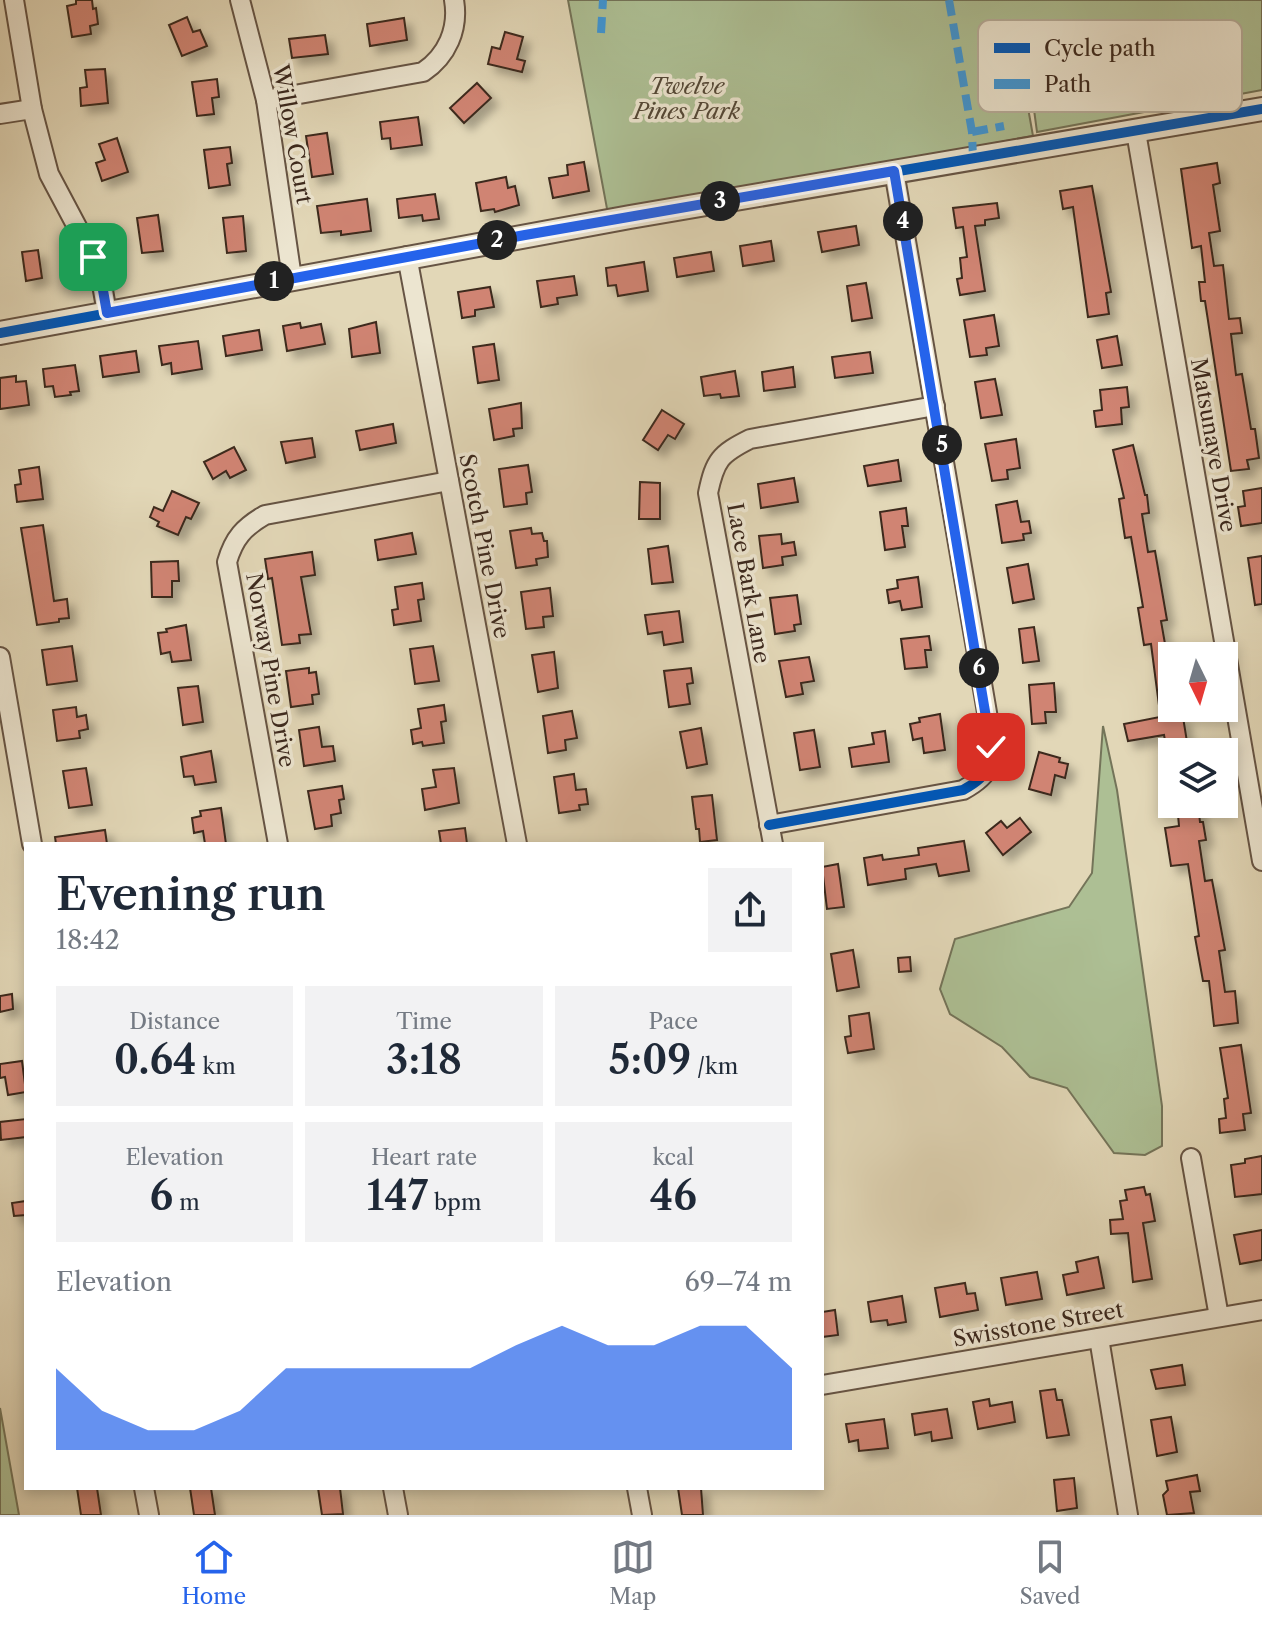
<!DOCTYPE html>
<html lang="en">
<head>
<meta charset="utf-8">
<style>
  body { margin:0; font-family:"Libre Caslon Text",serif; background:#f2f2f3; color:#1f2937; height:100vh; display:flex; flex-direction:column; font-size:30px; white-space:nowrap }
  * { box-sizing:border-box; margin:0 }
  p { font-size:26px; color:#747a83 }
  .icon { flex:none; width:44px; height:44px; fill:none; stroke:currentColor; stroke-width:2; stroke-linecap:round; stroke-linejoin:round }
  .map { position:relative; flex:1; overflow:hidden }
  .panel { position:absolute; left:24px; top:842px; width:800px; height:648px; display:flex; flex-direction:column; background:#fff; border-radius:0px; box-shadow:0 4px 12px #0003 }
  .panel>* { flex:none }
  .needle { width:52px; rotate:175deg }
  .tools { position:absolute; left:1158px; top:642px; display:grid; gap:16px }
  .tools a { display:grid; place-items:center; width:80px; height:80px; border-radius:0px; background:#fff; box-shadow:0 4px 12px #0003; font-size:40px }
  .pin { position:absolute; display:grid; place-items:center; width:68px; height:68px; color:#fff; margin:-34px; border-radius:16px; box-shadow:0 4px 12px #0006 }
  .km { position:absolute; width:40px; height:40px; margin:-20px; border-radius:50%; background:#222; color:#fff; font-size:22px; line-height:40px; text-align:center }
  .round { display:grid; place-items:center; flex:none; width:84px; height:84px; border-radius:0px; background:#f2f2f3 }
  .headline { display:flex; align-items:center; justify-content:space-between; height:136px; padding:0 32px }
  h1 { font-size:44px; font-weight:600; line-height:60px }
  .metrics { display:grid; grid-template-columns:repeat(3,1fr); gap:12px; height:136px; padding:8px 32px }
  .metrics div { display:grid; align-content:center; border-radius:0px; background:#f2f2f3; text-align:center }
  .metrics b { font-size:40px; font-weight:600 }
  .metrics small { font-size:22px; font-weight:400 }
  .metrics p { font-size:22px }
  .chart { height:224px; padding:16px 32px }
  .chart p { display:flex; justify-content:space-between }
  .chart svg { width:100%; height:144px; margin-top:8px; fill:#2563eb; opacity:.7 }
  .dock { display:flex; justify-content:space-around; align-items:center; height:112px; border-top:2px solid #e0e1e3; background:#fff; font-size:22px; color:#747a83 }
  .dock a { display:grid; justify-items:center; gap:4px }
  .dock .selected { color:#2563eb }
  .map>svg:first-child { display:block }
</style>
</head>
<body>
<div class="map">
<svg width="1262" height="1515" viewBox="0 0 1262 1515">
  <defs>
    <filter id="shadow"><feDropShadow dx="7" dy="7" stdDeviation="4" flood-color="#0004"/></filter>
  </defs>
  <rect width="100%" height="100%" fill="#e2d7b7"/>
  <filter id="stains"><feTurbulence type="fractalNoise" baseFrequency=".0025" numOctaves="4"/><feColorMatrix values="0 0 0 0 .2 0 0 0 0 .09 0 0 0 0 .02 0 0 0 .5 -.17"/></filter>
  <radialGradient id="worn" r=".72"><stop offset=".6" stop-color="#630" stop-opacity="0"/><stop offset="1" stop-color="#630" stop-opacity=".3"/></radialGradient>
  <g fill="#adbf94" stroke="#747459" stroke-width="2">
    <polygon points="568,0 1262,0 1262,90 1037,132 1024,35 1014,29 1033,136 608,214"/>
    <polygon points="1103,726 1117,790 1162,1106 1162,1146 1145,1155 1114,1153 1067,1088 1030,1077 1002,1047 950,1014 940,989 955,939 1069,907 1092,873"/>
    <polygon points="0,1408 19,1515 0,1515"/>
  </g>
  <g fill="#d08473" stroke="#3c291e" stroke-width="2" filter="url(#shadow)">
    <polygon points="76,0 92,0 93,9 96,8 98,24 90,26 91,34 72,37 67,6 76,4"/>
    <polygon points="187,17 193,32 200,30 207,46 182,56 169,25"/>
    <polygon points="404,18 407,40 370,46 367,24"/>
    <polygon points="505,32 523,37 517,59 525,61 522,72 488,64 492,47 500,49"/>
    <polygon points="325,35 328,54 292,58 289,39"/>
    <polygon points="105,69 108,103 81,106 80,88 87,87 85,70"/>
    <polygon points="217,79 219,97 212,98 214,114 197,116 192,82"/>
    <polygon points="477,83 491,98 464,123 450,108"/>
    <polygon points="418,117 422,145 391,149 390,138 382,139 380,122"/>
    <polygon points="327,133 333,174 312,177 306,136"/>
    <polygon points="117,138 128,172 102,181 96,163 105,160 99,144"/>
    <polygon points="230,147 232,163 227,164 230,185 209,188 204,150"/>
    <polygon points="584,162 589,191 553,198 549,178 568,175 567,165"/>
    <polygon points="1217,163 1220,183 1213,185 1220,231 1209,233 1214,266 1223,265 1229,319 1240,318 1242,333 1231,334 1236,375 1242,374 1251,429 1255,429 1259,458 1247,460 1249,469 1231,471 1205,301 1201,301 1199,282 1205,282 1201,246 1192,248 1181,169"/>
    <polygon points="506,177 508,188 515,186 519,205 495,212 494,209 481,211 476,183"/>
    <polygon points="1092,186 1111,292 1106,293 1109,314 1088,317 1073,207 1063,209 1060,191"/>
    <polygon points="435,194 439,219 423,221 422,215 399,218 397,199"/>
    <polygon points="367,199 371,231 341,235 341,231 321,233 317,206"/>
    <polygon points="997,203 999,218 985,220 985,225 975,226 985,291 960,295 957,279 962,278 960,258 967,257 963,227 956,228 953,208"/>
    <polygon points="158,215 163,251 142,253 137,218"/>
    <polygon points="243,216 246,251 227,253 223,218"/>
    <polygon points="856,226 859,245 822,252 818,232"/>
    <polygon points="771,241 774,261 743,266 740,246"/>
    <polygon points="38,250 42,278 26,281 22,252"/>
    <polygon points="711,252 714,271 677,277 674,258"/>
    <polygon points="644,262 648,291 618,296 616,285 608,286 606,268"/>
    <polygon points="574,276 577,295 557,298 558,304 541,307 537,281"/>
    <polygon points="866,283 872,318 852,321 847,286"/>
    <polygon points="490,287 494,307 475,310 475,316 462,318 458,292"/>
    <polygon points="994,315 999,346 986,348 987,355 970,357 964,320"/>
    <polygon points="376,322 380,353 352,357 349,329"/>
    <polygon points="300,323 301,328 321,324 325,344 287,351 283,326"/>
    <polygon points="259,330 262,350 226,356 223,336"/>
    <polygon points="1117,336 1122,365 1102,368 1097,340"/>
    <polygon points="198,341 202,369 172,374 171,363 162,365 159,346"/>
    <polygon points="494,344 499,380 478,383 473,347"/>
    <polygon points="136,351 139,372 103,377 100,356"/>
    <polygon points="870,352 873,373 835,378 832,357"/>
    <polygon points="75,365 79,391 70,392 71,395 55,397 53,386 45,387 43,369"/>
    <polygon points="793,367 795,387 764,391 762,372"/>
    <polygon points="735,371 739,396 721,398 720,394 704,396 701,377"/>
    <polygon points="16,376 16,382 26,381 29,405 0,409 0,378"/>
    <polygon points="995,379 1002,415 981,418 975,382"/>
    <polygon points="1127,387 1129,407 1121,408 1122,424 1096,427 1094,411 1102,410 1100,390"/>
    <polygon points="521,403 522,428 513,429 514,436 494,440 489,409"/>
    <polygon points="662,410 684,424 675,439 668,435 658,450 643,440"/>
    <polygon points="393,424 396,443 360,450 356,431"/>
    <polygon points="312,438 315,457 286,463 281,442"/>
    <polygon points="1016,439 1020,468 1007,470 1008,479 992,481 985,444"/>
    <polygon points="1133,445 1145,495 1147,495 1149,513 1142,514 1148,552 1155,551 1167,620 1161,621 1168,661 1172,661 1172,718 1183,717 1188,748 1167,751 1164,735 1128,741 1124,724 1160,717 1160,713 1151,644 1144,645 1138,608 1143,607 1131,537 1125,538 1119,499 1124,498 1113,450"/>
    <polygon points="234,447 246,470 230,478 226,471 213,479 204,462"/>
    <polygon points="898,460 901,481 868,486 864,466"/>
    <polygon points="528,465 532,492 526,493 527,504 504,507 499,469"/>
    <polygon points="39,467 43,499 17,502 15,485 21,484 19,470"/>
    <polygon points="794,478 798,502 761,508 758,484"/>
    <polygon points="640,482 660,483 660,519 639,519"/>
    <polygon points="1262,488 1262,523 1241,526 1238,507 1245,506 1243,491"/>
    <polygon points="172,491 199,503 191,519 186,517 178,535 157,526 159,522 150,517 154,507 163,511"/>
    <polygon points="1017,501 1021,522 1029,521 1031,533 1023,534 1024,540 1002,543 996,505"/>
    <polygon points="906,508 908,526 902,526 905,547 885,550 880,512"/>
    <polygon points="43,525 54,601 67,599 69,618 59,619 59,622 37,625 21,528"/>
    <polygon points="531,528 532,534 542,533 544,541 547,541 548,557 536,559 537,565 516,568 510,531"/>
    <polygon points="412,533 416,554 378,560 375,540"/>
    <polygon points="781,534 782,544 794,542 796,555 782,557 783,565 763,568 759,536"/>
    <polygon points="668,546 673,582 652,584 648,549"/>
    <polygon points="312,552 315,575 301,577 311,634 299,635 300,643 282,645 272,578 268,579 265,559"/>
    <polygon points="1262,556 1262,604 1255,605 1248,558"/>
    <polygon points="178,561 179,581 172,581 172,597 152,597 151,562"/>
    <polygon points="1028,564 1034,599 1013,603 1007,568"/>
    <polygon points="918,577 922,607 902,610 900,601 889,603 887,590 898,588 897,580"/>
    <polygon points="422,583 424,599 418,600 421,621 394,625 392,610 398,609 395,587"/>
    <polygon points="550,588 553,616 543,617 544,627 526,629 521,592"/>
    <polygon points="797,595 801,624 794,625 795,631 775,634 770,598"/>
    <polygon points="679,611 683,642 664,645 662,632 648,634 645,615"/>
    <polygon points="186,625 191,660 172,662 170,652 161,654 158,633 167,632 166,629"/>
    <polygon points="1034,627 1039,661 1023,663 1019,629"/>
    <polygon points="929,636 931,650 925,650 927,667 905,669 901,639"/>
    <polygon points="72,646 77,681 47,685 42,650"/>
    <polygon points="433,646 439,681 415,684 410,649"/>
    <polygon points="554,652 558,688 538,692 532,655"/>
    <polygon points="809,657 814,681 801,683 803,694 786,697 779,661"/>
    <polygon points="309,668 309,673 316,672 319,694 312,695 313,704 291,707 286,671"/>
    <polygon points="691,668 693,683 687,684 690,704 669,707 664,671"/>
    <polygon points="1054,683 1056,712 1045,712 1046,723 1032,724 1029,685"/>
    <polygon points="198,686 203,722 183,725 178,688"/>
    <polygon points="444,705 446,721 441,722 444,743 423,746 422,742 413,744 411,730 421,728 418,709"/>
    <polygon points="76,707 77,717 86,715 88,729 79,731 80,738 57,741 53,710"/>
    <polygon points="572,711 577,738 565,740 566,750 548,753 543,716"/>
    <polygon points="940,714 945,750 924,753 922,738 913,740 910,724 920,722 919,718"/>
    <polygon points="319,727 322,747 333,746 335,761 304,766 299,730"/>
    <polygon points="701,728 707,764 687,768 680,732"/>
    <polygon points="814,730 820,767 800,770 794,733"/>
    <polygon points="885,731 889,762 852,767 849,748 874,744 872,733"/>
    <polygon points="211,751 216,782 195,785 193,776 184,777 181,757"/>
    <polygon points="1039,752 1060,758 1059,762 1068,764 1065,778 1055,775 1051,795 1029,789"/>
    <polygon points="86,768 92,805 69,808 63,771"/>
    <polygon points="454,768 459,803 425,810 422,789 436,787 433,770"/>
    <polygon points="574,774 576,790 586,789 588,804 579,805 580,810 559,813 554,777"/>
    <polygon points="342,786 344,799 339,800 341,813 331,815 332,826 315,829 308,791"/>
    <polygon points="712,795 717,840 700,842 699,829 696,829 692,797"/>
    <polygon points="1177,804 1198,804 1200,822 1203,822 1206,840 1199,841 1205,881 1212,880 1225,950 1219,951 1225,992 1235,991 1238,1023 1214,1026 1209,981 1203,981 1195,937 1199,936 1188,864 1171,866 1165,828 1179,826"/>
    <polygon points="221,808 226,844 205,844 203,831 194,833 192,818 201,816 200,811"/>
    <polygon points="1020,818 1031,832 1003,855 986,833 1001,821 1007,828"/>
    <polygon points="465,828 467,844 441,844 439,831"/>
    <polygon points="105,830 107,844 56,844 55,837"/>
    <polygon points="964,841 969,871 939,876 936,864 905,869 906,879 868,885 864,858 882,855 883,860 919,855 918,848"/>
    <polygon points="838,864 844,907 827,909 822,867"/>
    <polygon points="853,950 859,987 837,991 831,954"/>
    <polygon points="910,957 911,971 899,972 898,958"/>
    <polygon points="12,994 13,1009 0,1012 0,996"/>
    <polygon points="869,1013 874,1049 848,1053 845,1037 851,1036 849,1016"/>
    <polygon points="1241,1045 1251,1113 1243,1114 1245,1130 1220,1133 1219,1119 1226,1118 1224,1099 1228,1098 1220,1048"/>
    <polygon points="22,1061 26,1092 8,1095 5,1077 0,1078 0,1064"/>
    <polygon points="26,1119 26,1137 1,1140 0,1122"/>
    <polygon points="1262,1156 1262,1194 1235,1197 1231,1165 1245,1163 1245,1159"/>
    <polygon points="1144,1187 1146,1195 1150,1194 1155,1221 1143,1223 1152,1279 1133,1282 1128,1233 1111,1234 1110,1220 1123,1219 1120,1201 1127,1200 1125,1190"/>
    <polygon points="26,1201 26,1215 14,1216 12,1203"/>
    <polygon points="1262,1230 1262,1260 1240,1264 1234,1235"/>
    <polygon points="1098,1257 1104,1288 1067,1295 1063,1275 1078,1272 1076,1262"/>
    <polygon points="1037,1272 1042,1299 1006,1305 1001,1278"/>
    <polygon points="965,1283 967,1294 975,1293 978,1310 940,1317 935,1288"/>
    <polygon points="902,1296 906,1322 888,1325 887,1320 871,1322 868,1302"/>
    <polygon points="835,1310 838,1335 822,1337 822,1312"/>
    <polygon points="1182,1365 1185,1385 1156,1389 1151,1370"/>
    <polygon points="1055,1389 1057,1400 1062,1400 1069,1435 1047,1438 1040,1391"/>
    <polygon points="989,1399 990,1406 1012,1402 1015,1422 978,1429 973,1402"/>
    <polygon points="947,1409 952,1438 932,1441 931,1432 915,1435 912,1414"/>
    <polygon points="1171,1417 1177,1452 1157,1456 1151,1420"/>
    <polygon points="884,1419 888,1448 859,1451 858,1440 849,1442 846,1424"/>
    <polygon points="1197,1475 1200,1491 1190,1492 1194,1513 1167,1515 1163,1495 1168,1490 1166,1481"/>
    <polygon points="1074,1478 1077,1508 1057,1511 1054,1480"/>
    <polygon points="77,1488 97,1488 101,1515 81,1515"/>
    <polygon points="190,1488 211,1488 215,1515 194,1515"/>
    <polygon points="318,1488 340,1488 343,1514 322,1515"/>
    <polygon points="678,1488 701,1488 703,1515 682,1515"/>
  </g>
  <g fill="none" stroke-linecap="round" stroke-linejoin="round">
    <g stroke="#665444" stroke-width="22">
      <g id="minor">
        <polyline points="14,0 32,109 49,174 93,257 101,279 107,313"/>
        <polyline points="240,0 266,100 292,278"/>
        <path d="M266 100 423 72C447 56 459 29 454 0"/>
        <polyline points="0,114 32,109"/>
        <polyline points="1136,132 1262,861"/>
        <polyline points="407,256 517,844"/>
        <polyline points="0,657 32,844"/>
        <path d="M769 825 963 790C993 774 993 762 990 730L894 171"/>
        <path d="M278 844 227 562C234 538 244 527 265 515L449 481"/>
        <path d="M773 844 708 493C715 460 720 454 750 439L935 406"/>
        <polyline points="1191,1158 1219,1317"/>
        <polyline points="1099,1338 1128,1515"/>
        <polyline points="822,1385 1262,1310"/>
        <polyline points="144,1488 149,1515"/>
        <polyline points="393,1488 398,1515"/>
        <polyline points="637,1488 642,1515"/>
      </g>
    </g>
    <g stroke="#665444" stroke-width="26">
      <polyline id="tertiary" points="0,333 630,217 1262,109"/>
    </g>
    <use href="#minor" stroke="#ece5d0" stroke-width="18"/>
    <use href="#tertiary" stroke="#ece5d0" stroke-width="22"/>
    <g stroke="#3f96d5" stroke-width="8" stroke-dasharray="16 8" stroke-linecap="butt">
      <polyline points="949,0 972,132 973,159"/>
      <polyline points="601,33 603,0"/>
      <polyline points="972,132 1004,126"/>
    </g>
    <g stroke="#ece5d0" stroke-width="15">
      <g id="cycleway">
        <polyline points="0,333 630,217 1262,109"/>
        <path d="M769 825 963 790C993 774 993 762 990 730L894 171"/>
      </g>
    </g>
    <use href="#cycleway" stroke="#0057b8" stroke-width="10"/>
  </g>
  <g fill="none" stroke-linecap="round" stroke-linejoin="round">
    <g stroke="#fff" stroke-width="16">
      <polyline id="route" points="93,257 101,279 107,313 525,235 894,171 991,747"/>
    </g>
    <use href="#route" stroke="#2563eb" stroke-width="10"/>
  </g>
  <g text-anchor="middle" stroke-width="7" stroke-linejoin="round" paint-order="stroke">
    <g font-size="22" font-style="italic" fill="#534736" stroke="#ece5d0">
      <text x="687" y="94">Twelve<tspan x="687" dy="25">Pines Park</tspan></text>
    </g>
    <g font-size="22" fill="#3c291e" stroke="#ece5d0">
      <text transform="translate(293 134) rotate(80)" y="8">Willow Court</text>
      <text transform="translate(1214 445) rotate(80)" y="8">Matsunaye Drive</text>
      <text transform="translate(485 546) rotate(79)" y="8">Scotch Pine Drive</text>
      <text transform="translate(749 583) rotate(80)" y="8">Lace Bark Lane</text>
      <text transform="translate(271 670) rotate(80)" y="8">Norway Pine Drive</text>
      <text transform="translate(1038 1324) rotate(-10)" y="8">Swisstone Street</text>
    </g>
  </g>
  <rect x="978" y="20" width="264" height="92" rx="12" fill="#ece5d0" stroke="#b7ad9b" stroke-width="2"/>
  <rect x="994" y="43" width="36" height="10" fill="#0057b8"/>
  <rect x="994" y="79" width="36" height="10" fill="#3f96d5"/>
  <g font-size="22" fill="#3c291e">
    <text x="1044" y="56">Cycle path</text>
    <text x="1044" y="92">Path</text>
  </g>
  <rect width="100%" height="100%" filter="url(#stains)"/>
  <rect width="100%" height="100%" fill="url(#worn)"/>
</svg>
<div class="tools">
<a><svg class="needle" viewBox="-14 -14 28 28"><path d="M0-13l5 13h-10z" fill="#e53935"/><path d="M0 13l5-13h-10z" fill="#747a83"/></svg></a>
<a><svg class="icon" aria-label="layers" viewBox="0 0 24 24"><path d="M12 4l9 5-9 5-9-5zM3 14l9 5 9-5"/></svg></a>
</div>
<div class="pin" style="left:93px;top:257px;background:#1e9e55"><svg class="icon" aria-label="arrive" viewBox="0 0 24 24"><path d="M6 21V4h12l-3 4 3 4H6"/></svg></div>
<div class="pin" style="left:991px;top:747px;background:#d93025"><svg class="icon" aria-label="check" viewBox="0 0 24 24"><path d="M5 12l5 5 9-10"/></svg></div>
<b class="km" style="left:274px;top:281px">1</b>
<b class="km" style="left:497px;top:240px">2</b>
<b class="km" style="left:720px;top:201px">3</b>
<b class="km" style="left:903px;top:221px">4</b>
<b class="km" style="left:942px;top:445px">5</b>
<b class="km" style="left:979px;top:668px">6</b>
<section class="panel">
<div class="headline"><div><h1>Evening run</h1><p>18:42</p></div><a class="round"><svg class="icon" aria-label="share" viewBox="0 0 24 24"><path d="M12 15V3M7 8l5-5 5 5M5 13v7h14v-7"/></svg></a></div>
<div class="metrics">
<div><p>Distance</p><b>0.64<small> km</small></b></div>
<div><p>Time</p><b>3:18</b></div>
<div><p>Pace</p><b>5:09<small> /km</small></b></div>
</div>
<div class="metrics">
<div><p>Elevation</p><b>6<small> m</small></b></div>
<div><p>Heart rate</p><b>147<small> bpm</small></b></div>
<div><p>kcal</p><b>46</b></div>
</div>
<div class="chart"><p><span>Elevation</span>69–74 m</p>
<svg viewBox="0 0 160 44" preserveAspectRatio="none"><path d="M0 44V19L10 32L20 38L30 38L40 32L50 19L60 19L70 19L80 19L90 19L100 12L110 6L120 12L130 12L140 6L150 6L160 19V44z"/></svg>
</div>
</section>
</div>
<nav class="dock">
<a class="selected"><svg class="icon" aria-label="home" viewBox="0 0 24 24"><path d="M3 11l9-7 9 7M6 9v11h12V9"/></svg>Home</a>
<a><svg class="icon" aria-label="map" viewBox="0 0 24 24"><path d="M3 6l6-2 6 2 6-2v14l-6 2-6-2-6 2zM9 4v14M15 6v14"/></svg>Map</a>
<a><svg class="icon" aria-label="saved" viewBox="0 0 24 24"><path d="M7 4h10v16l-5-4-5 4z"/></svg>Saved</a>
</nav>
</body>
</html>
